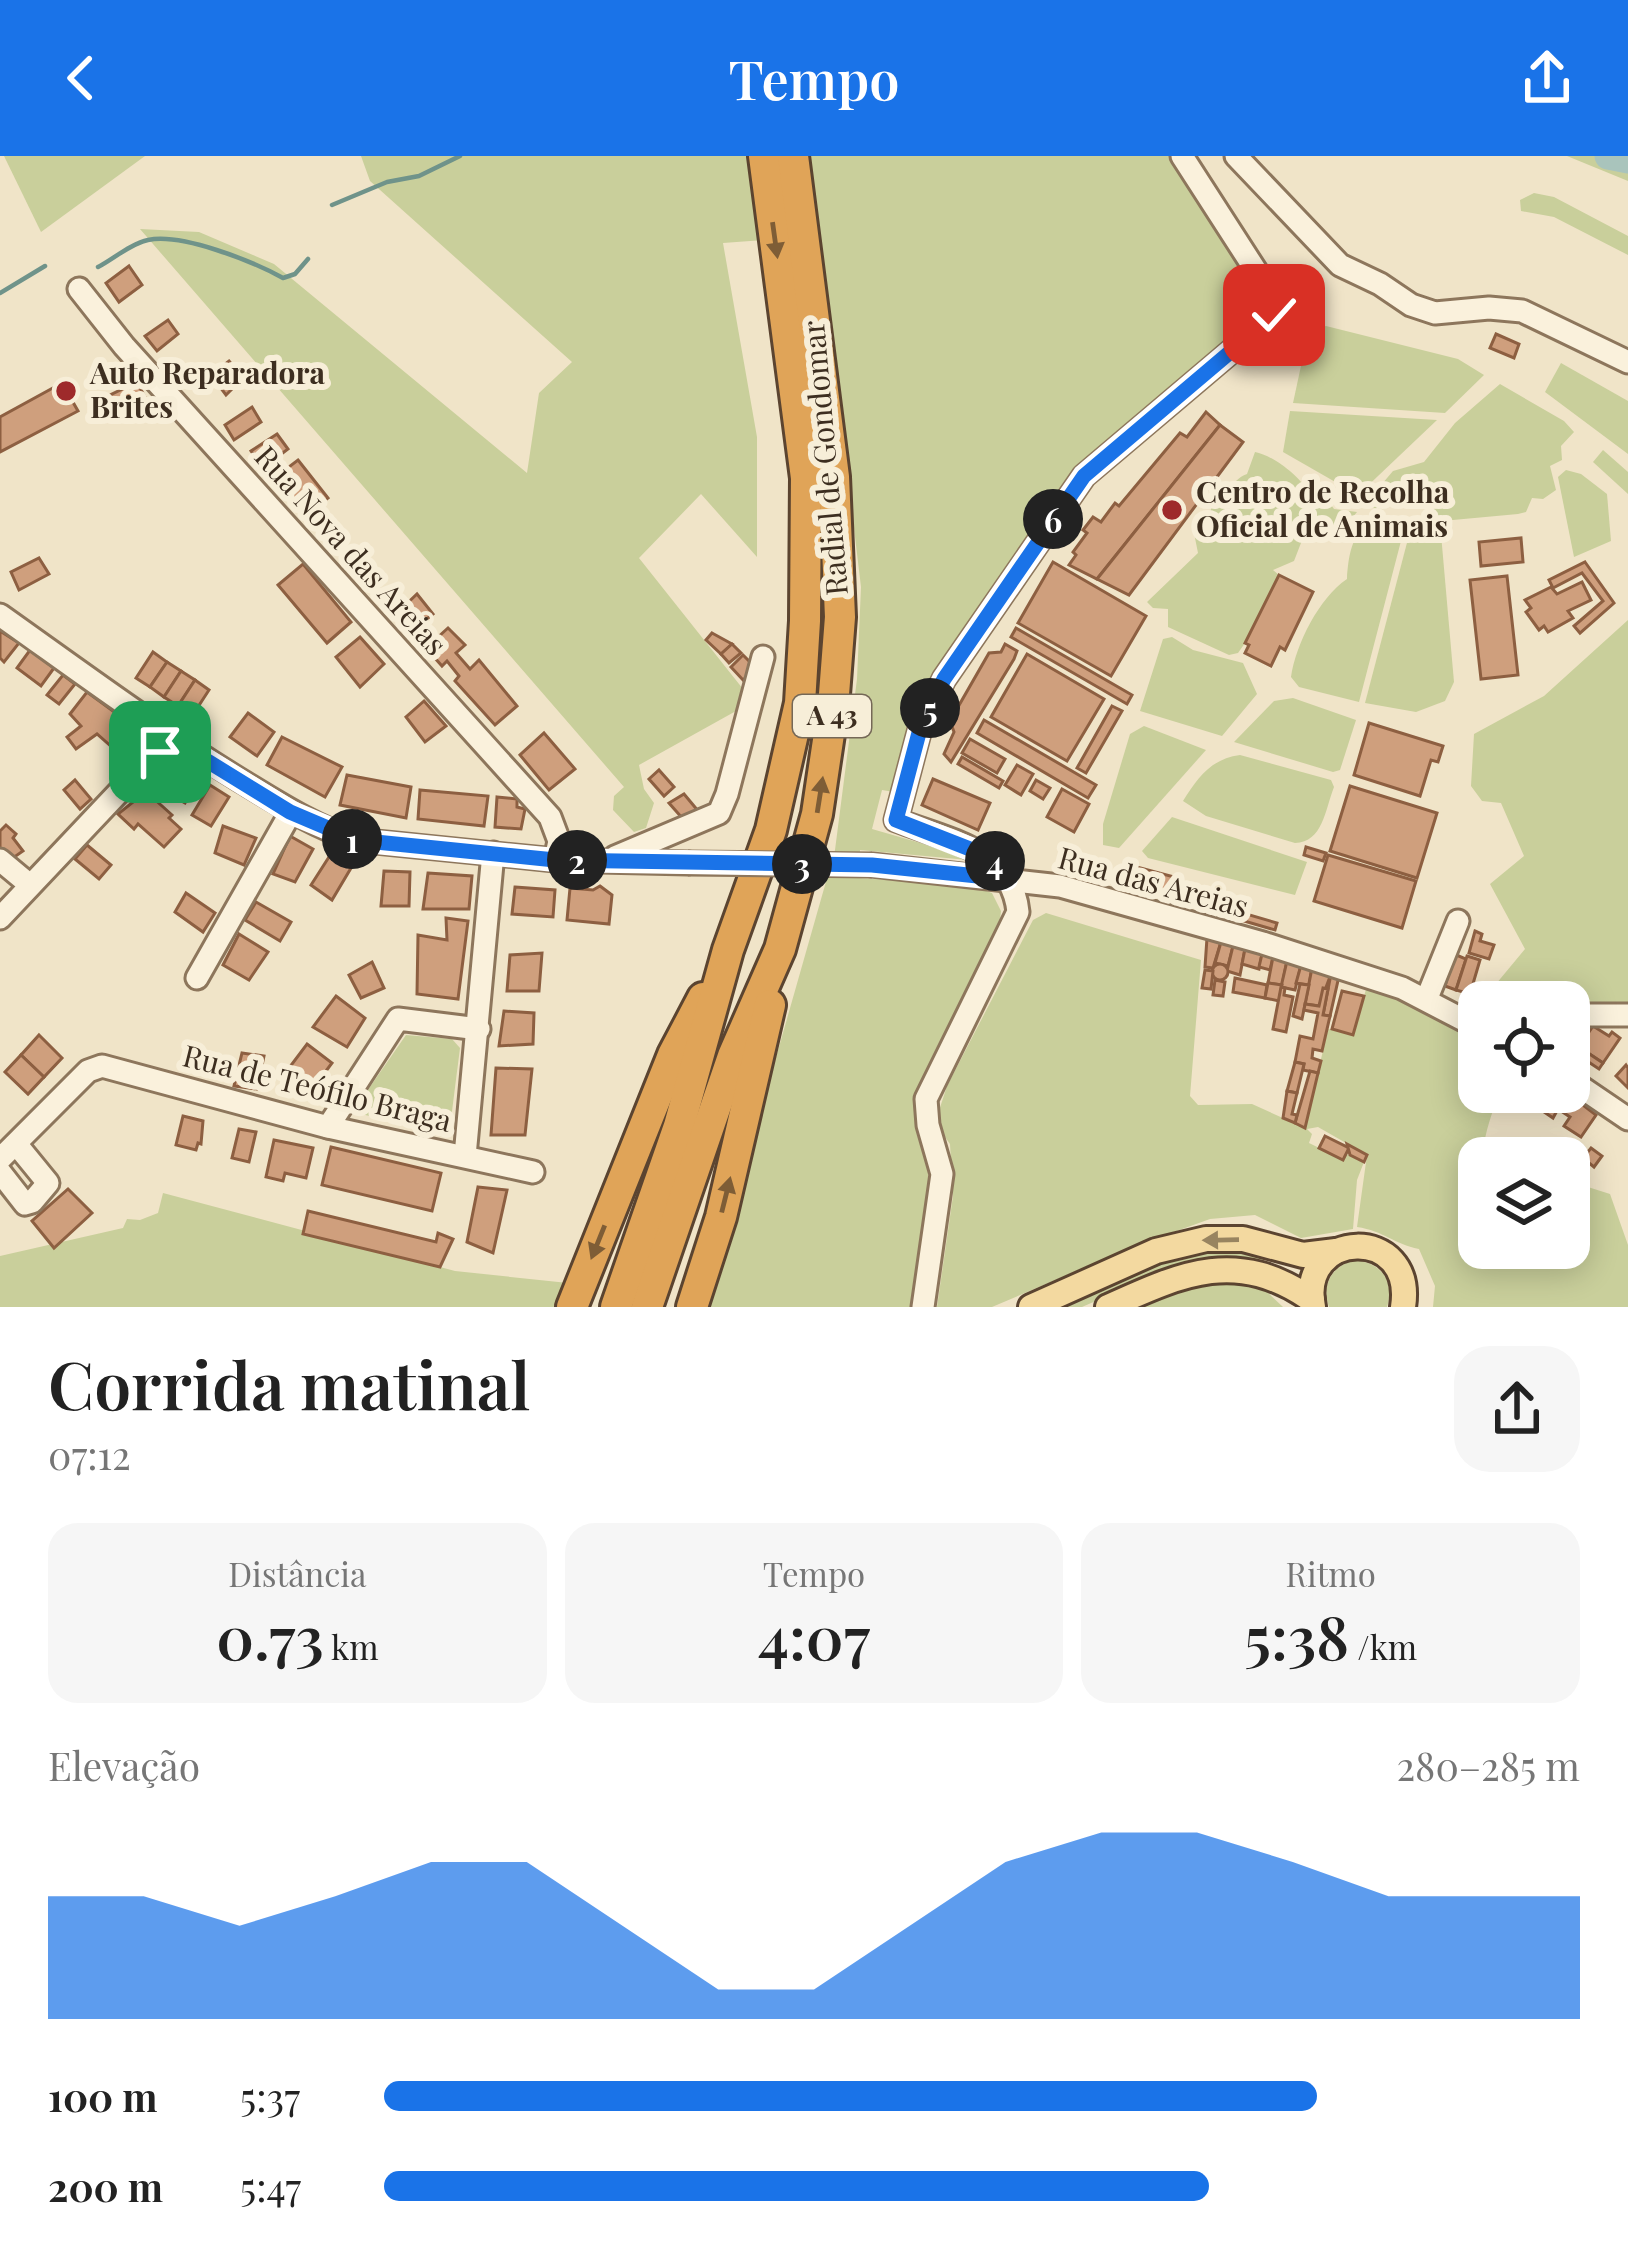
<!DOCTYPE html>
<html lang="pt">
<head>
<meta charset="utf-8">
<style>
  body { margin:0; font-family:"Playfair Display",serif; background:#f6f6f6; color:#222; height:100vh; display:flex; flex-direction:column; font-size:45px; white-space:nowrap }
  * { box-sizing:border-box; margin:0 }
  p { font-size:39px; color:#767676 }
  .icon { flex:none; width:66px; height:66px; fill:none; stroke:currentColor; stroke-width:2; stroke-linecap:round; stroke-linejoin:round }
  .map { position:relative; height:1151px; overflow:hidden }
  .sheet { display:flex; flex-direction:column; background:#fff; flex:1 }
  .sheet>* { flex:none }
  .buttons { position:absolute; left:1458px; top:825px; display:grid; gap:24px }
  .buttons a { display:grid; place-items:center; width:132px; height:132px; border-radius:24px; background:#fff; box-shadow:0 6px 30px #0003; font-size:60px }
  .pin { position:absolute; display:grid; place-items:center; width:102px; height:102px; color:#fff; margin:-51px; border-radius:24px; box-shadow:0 6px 18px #0006 }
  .km { position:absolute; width:60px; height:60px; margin:-30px; border-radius:50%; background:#222; color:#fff; font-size:33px; line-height:60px; text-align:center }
  .round { display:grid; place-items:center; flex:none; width:126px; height:126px; border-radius:36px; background:#f6f6f6 }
  .overview { display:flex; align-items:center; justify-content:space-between; height:204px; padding:0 48px }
  h1 { font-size:66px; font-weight:600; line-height:90px }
  .figures { display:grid; grid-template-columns:repeat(3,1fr); gap:18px; height:204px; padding:12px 48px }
  .figures div { display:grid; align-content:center; border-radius:30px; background:#f6f6f6; text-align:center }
  .figures b { font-size:60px; font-weight:600 }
  .figures small { font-size:33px; font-weight:400 }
  .figures p { font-size:33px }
  .chart { height:336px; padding:24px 48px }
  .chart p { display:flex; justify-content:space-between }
  .chart svg { width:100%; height:216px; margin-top:12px; fill:#1a73e8; opacity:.7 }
  ul { padding:0 48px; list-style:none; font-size:39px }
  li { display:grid; grid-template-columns:192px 144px 1fr; align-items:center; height:90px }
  li i { height:30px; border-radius:15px; background:#1a73e8 }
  header { display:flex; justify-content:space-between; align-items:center; height:156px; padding:0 48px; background:#1a73e8; color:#fff; font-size:54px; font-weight:600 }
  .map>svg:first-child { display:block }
</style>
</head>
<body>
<header><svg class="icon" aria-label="back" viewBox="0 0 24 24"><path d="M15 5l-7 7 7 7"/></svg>Tempo<svg class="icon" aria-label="share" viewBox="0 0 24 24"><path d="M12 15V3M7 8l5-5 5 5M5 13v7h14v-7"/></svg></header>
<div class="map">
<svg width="1628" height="1151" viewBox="0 0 1628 1151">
  <rect width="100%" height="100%" fill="#f0e4c8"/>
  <g fill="#c9cf9b">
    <polygon points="4,0 145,0 41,76"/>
    <path d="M361 0H1171L1246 105 1264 141 1258 155 1075 316 937 517 894 636 882 634 872 673 969 701 968 704 860 694 859 722 972 730 992 737 1001 755 999 773 918 935C912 972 926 988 929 1023L910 1151H705L835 694 857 523 861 431 819 80 723 87 757 281V401L701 338 639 402 743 533 736 555 639 609 644 633 654 647 646 672 634 676 613 654 614 640 624 631 140 73 199 76 274 108 527 317 539 237 572 206 370 25Z"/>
    <polygon points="1567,0 1628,0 1628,25"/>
    <polygon points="1534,37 1554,41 1628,80 1628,99 1554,61 1521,55 1520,44"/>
    <polygon points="1326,170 1458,203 1484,219 1445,257 1293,247 1307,182 1310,175"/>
    <polygon points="1561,207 1628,245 1628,298 1545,236"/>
    <path d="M1500 228 1564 265 1574 276 1561 290 1562 304 1550 310 1556 334 1543 343 1532 342 1526 356 1518 358 1442 365C1415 344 1414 338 1381 354L1371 351 1376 335 1393 315 1424 306 1455 267Z"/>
    <polygon points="1290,255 1437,264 1358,339 1283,296"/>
    <polygon points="1603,294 1628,316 1628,338 1593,306"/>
    <path d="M1255 296C1272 299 1300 320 1307 335L1324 339 1334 353 1357 356 1344 372 1322 369 1306 374 1294 405 1273 414 1279 419 1245 487 1238 497 1229 499 1168 471V453L1153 452 1147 446 1198 397 1195 382 1209 371 1211 352C1226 344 1230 324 1247 318Z"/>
    <polygon points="1566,314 1581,318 1607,338 1611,385 1574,401 1558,321"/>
    <polygon points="1414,360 1429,363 1441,378 1454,526 1445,545 1416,556 1365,547"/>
    <path d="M1407 362 1359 546 1299 531 1291 521C1296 488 1319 442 1347 423 1350 378 1359 364 1407 362Z"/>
    <polygon points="1628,464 1628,853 1569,855 1569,846 1481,846 1525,793 1490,728 1524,700 1501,647 1482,645 1471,630 1474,578 1544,540"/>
    <polygon points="1172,481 1193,494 1243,507 1257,538 1222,580 1140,555 1163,483"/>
    <polygon points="1293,542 1356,564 1340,614 1333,616 1234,586 1274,545"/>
    <polygon points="1144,570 1206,594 1119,692 1103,689 1103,668 1130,578"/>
    <path d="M1240 599 1331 624 1334 631C1325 654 1323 686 1295 687L1206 660 1183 645C1198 621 1211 603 1240 599Z"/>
    <polygon points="1172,661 1307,706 1295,739 1148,702 1142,695"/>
    <path d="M1046 757 1201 804 1190 940 1198 949 1252 948 1305 972 1328 873 1353 878 1367 830 1409 841 1479 878V936H1501C1476 987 1479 1036 1479 1092H1569V1025L1610 1038 1628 1089V1151H1433L1435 1130 1419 1093C1394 1088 1384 1075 1357 1071L1367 999 1318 971 1307 973 1312 978 1309 987 1342 1003 1346 998 1364 1006 1357 1024 1353 1073 1301 1082 1255 1059 1210 1063 1135 1090 992 1151H937L953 1040 950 988 935 967 947 930 1033 764Z"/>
    <polygon points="406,879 452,883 460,892 449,979 357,957 356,951"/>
    <polygon points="163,1037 455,1115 568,1127 558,1151 0,1151 0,1100 123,1072 127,1063 140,1064 158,1057"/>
    <polygon points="1212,1095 1263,1100 1262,1108 1153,1120 1082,1151 1061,1151 1149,1112"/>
    <path d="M1355 1104C1382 1107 1395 1126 1387 1151H1329C1321 1128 1332 1110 1355 1104Z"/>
    <polygon points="1232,1125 1264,1133 1283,1151 1141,1151 1208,1126"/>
  </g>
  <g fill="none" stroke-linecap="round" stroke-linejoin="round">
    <g stroke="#6f938a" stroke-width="4.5">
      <polyline points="332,49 387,26 419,20 460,0"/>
      <path d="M98 111C113 103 132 87 148 84 182 77 252 105 283 122L295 118 308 103"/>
      <polyline points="0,137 45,110"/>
    </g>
    <polyline stroke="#a9c4bc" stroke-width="27" points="1608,0 1628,4"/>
  </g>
  <g fill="#cf9f7d" stroke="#8d5f41" stroke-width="3">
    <polygon points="129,110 142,129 119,146 106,127"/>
    <polygon points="168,164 178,178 157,195 145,180"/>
    <polygon points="1496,178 1519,188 1514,202 1490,192"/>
    <polygon points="229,205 243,222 226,239 211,219"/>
    <polygon points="137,226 147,245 116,260 106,241"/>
    <polygon points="62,227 78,255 0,296 0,261"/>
    <polygon points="252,251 261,266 234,284 225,269"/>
    <polygon points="1206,256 1220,269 1097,423 1069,409 1076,399 1073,396 1087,377 1083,374 1093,361 1101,366 1115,347 1119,350 1180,277 1187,281"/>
    <polygon points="1220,269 1243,286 1129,439 1097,423"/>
    <polygon points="277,278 288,293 263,312 251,295"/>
    <polygon points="298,304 328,342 306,359 277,320"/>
    <polygon points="1521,382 1523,406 1481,410 1479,386"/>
    <polygon points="39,402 49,418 19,434 11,416"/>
    <polygon points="1053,406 1146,460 1111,520 1018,467"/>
    <polygon points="1585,406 1614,447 1580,477 1574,470 1603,445 1582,417 1553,432 1549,424"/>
    <polygon points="303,408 351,466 327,487 278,429"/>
    <polygon points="1279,419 1313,436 1285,494 1280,491 1271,510 1245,497 1249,489 1245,487"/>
    <polygon points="1507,420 1518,519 1481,523 1470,424"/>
    <polygon points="1582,426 1591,444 1568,455 1573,462 1548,476 1544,470 1539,474 1526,456 1531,452 1525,444 1551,431 1557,438"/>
    <polygon points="417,438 433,458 412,475 397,457"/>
    <polygon points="448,472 465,489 456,497 470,513 479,504 517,550 495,569 455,525 459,520 447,505 442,510 426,492"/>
    <polygon points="1016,472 1132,539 1127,548 1011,481"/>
    <polygon points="0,475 19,487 4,506 0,502"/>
    <polygon points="712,477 732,488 721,498 706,484"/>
    <polygon points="360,481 384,508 360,531 336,501"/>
    <polygon points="732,488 741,497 729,507 721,498"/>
    <polygon points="1005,488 1017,495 1014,503 951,606 944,598 954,576 950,565 989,497 1001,496"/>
    <polygon points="30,494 54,512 41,530 17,512"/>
    <polygon points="153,496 167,506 150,531 136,522"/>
    <polygon points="1027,498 1104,543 1067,605 991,561"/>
    <polygon points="743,499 756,512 743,524 731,511"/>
    <polygon points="167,506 181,515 164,541 150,531"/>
    <polygon points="181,515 195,524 178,550 164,541"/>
    <polygon points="63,519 75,528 59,548 47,539"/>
    <polygon points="195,524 209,534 192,560 178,550"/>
    <polygon points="87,536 154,585 131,608 97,578 76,593 67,581 81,570 70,558"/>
    <polygon points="424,545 446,570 425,586 406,561"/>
    <polygon points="1112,550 1122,555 1086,617 1077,612"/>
    <polygon points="248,557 274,576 257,600 230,581"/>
    <polygon points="984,564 1096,629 1088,642 977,577"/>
    <polygon points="1369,567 1443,590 1438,606 1431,604 1420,640 1354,619"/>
    <polygon points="544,577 575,613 549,634 520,599"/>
    <polygon points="282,581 342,611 325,641 267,609"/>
    <polygon points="970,583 1005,603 997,617 962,597"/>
    <polygon points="962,601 1003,625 999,632 958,608"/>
    <polygon points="171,606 199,622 185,647 157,631"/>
    <polygon points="1017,609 1033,618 1021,639 1005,629"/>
    <polygon points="659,614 674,631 664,640 649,623"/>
    <polygon points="347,619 411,631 406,662 340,649"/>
    <polygon points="933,623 990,647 978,674 922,649"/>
    <polygon points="75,624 91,643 80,653 64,634"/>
    <polygon points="1036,624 1050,632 1043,643 1030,635"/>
    <polygon points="210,629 229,641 211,670 192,659"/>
    <polygon points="1350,630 1437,657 1417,722 1330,695"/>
    <polygon points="1062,633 1089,648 1074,676 1047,661"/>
    <polygon points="420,634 488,640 484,670 418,663"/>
    <polygon points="143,638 150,644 152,641 172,659 169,662 181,673 164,691 138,668 134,673 118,658"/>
    <polygon points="684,638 699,656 683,663 669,647"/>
    <polygon points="497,641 517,643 517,651 525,653 521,673 495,671"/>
    <polygon points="6,669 16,678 13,682 23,695 10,704 0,697 0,675"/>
    <polygon points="223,670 256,682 244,709 215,697"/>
    <polygon points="290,680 313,693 295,726 273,718"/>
    <polygon points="87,689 111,709 99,723 75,703"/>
    <polygon points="1306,691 1326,697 1323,705 1304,699"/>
    <polygon points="1328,699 1416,725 1402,772 1314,745"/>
    <polygon points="329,701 351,712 332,744 311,729"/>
    <polygon points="1133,710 1178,722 1172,743 1128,731"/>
    <polygon points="384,715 410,716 409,750 381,750"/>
    <polygon points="428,717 472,720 469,753 423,753"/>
    <polygon points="600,730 612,739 609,768 567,764 570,732 593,734"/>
    <polygon points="515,731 555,734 553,761 512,758"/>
    <polygon points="186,737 215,757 203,776 175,756"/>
    <polygon points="1181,739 1277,767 1275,774 1179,746"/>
    <polygon points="256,746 291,766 280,785 245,764"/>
    <polygon points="446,762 468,765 458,843 417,838 418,779 447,784"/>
    <polygon points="1475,775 1482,778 1480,785 1494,789 1489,803 1469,797"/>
    <polygon points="239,778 268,796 249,824 223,809"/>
    <polygon points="1207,782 1221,786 1213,812 1205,811"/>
    <polygon points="1221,786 1233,790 1228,810 1215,807"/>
    <polygon points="1233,790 1245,793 1240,819 1227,815"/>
    <polygon points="1245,793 1262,798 1259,813 1242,808"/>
    <polygon points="542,797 539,835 507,835 510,799"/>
    <polygon points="1262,798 1273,801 1270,814 1259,811"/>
    <polygon points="1454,798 1466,803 1456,834 1445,830"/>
    <polygon points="1467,800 1480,804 1470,838 1456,834"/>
    <polygon points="1273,801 1287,805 1282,829 1268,827"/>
    <polygon points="1287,805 1301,809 1295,834 1281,831"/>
    <polygon points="372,806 384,832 361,842 349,819"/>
    <circle cx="1220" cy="816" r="8"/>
    <polygon points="1301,809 1312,812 1309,829 1296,827"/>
    <polygon points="1312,812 1331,818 1319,850 1305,848"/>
    <polygon points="1205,814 1213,815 1211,833 1202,832"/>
    <polygon points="1331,818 1339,820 1330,860 1323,859"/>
    <polygon points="1235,822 1267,829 1265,842 1233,836"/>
    <polygon points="1215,824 1225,826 1223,840 1213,839"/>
    <polygon points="1268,827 1282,829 1279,845 1265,842"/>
    <polygon points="1300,828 1309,829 1302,863 1293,860"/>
    <polygon points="1281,831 1285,832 1284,839 1293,841 1286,876 1273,873"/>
    <polygon points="1323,832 1328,833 1323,859 1330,860 1322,895 1313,893 1312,902 1321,905 1318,917 1303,914 1304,908 1295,906 1300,880 1313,883 1318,857 1304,854 1305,848 1319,850"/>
    <polygon points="1342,835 1364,840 1353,879 1332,873"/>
    <polygon points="336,840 365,862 347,891 313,871"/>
    <polygon points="504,855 534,857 533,888 499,890"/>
    <polygon points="1593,870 1609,880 1612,876 1620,882 1603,907 1579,891"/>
    <polygon points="39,879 62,902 44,921 21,899"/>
    <polygon points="307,888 332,907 308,939 283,920"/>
    <polygon points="1579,891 1603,907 1599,913 1575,897"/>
    <polygon points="242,897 264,900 257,933 234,930"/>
    <polygon points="21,899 44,921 28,938 5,916"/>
    <polygon points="1295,906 1304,908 1297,937 1287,935"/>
    <polygon points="1626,909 1628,912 1628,932 1616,920"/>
    <polygon points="496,912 532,913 525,979 491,979"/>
    <polygon points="1310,915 1318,917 1305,972 1295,967"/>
    <polygon points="1287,935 1297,937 1292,958 1297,959 1295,967 1283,962"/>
    <polygon points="1547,936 1566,936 1596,959 1581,981 1564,970 1570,961 1558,953 1553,962 1537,951"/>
    <polygon points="183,960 203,965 201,988 198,987 196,994 176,989"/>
    <polygon points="239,973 256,976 249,1006 232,1002"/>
    <polygon points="1325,980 1349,992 1343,1004 1319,992"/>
    <polygon points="274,984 313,992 306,1022 285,1017 283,1025 266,1021"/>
    <polygon points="1347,988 1367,999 1364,1006 1350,999"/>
    <polygon points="331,991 441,1017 432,1055 322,1029"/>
    <polygon points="1591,992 1602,1000 1594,1011 1583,1002"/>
    <polygon points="478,1031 507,1034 493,1097 467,1086"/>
    <polygon points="68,1033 92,1057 54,1092 32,1065"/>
    <polygon points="308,1055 436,1086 438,1077 453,1083 440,1111 303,1078"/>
  </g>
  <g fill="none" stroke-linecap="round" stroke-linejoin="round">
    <g stroke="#8d765c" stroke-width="27">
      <g id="minor">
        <polyline points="1236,0 1340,109 1380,128 1411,149 1435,157 1489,152 1522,155 1628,206"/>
        <polyline points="79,133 124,190 550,661 559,685 555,704"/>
        <path d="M0 459C79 515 157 573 240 624 278 647 313 670 356 684L555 704 688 707"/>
        <polyline points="615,701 719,657 727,638 763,501"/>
        <polyline points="0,704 30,729"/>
        <polyline points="872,709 1060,730 1263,787 1402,832 1479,872"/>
        <polyline points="0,762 170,582"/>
        <polyline points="197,822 291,656"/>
        <polyline points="1427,842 1458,765"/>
        <polyline points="1569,859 1628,859"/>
        <polyline points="1569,923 1628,963"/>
        <polyline points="328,971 398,863 479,873"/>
        <polyline points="465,1000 493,697"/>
        <polyline points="0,1003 88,915 102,910 328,971 533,1016"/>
        <polyline points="0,1016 25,1048 32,1046 48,1027 17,989"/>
        <path d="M923 1151 942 1018 928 969 926 943 1018 756C1012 693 945 683 896 664L920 573 944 523 1084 320 1274 159 1278 149 1182 0"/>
      </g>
    </g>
    <g stroke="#5b4430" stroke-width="30">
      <g id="major">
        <polyline points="1031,1151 1156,1095 1206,1083 1243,1083 1303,1099 1336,1095"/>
        <path d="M1108 1151C1183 1117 1237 1092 1312 1144"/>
        <path d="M1313 1151C1297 1073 1416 1068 1403 1151"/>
      </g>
    </g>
    <g stroke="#5b4430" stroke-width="36">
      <g id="highway">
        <polyline points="572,1151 673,899 703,842"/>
        <polyline points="616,1151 679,970 728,794 771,674 800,547 805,465 806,322 764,0"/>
        <polyline points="647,1151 733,900 780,793 817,658 833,551 840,461 834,321 793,0"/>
        <polyline points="692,1151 721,1061 770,849"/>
      </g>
    </g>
    <use href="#minor" stroke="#faf1dc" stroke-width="21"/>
    <use href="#major" stroke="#f3d9a0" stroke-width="24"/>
    <use href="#highway" stroke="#e0a458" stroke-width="30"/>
    <g stroke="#8d765c" stroke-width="27" stroke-linecap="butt">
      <polyline id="minor-bridge" points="688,707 872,709"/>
    </g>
    <use href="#minor-bridge" stroke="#faf1dc" stroke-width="21"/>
  </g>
  <defs><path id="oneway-solid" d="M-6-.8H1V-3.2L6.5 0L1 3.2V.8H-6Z" transform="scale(3)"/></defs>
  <g fill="#7e5d36">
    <use href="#oneway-solid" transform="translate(775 84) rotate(82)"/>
    <use href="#oneway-solid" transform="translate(820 639) rotate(-81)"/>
    <use href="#oneway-solid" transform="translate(726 1039) rotate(-76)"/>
    <use href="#oneway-solid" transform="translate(598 1086) rotate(112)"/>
  </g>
  <use fill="#988460" href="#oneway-solid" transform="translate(1221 1084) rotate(179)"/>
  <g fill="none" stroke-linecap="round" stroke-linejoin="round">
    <g stroke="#fff" stroke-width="24">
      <polyline id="route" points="160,596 170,582 290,656 356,684 555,704 872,709 1006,723 993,702 896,664 920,573 944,523 1084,320 1274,159"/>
    </g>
    <use href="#route" stroke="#1a73e8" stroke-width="15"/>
  </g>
  <g fill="#9e2a2b" stroke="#f7eed8" stroke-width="4.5">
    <circle cx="66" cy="235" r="12"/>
    <circle cx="1172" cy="354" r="12"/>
  </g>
  <g text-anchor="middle" stroke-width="12" stroke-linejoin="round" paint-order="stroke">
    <rect fill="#f7eed8" stroke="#756857" stroke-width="3" x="793" y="539" width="78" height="42" rx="9"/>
    <g font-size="27" font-weight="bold" fill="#3d2e20">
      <text x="832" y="569">A 43</text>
    </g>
    <g font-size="30" font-weight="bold" fill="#3d2e20" stroke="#f7eed8" text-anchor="start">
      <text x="90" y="228">Auto Reparadora<tspan x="90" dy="34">Brites</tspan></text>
      <text x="1196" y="347">Centro de Recolha<tspan x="1196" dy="34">Oficial de Animais</tspan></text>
    </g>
    <g font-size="30" fill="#3d2e20" stroke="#f7eed8">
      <text transform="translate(826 302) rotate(-95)" y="10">Radial de Gondomar</text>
      <text transform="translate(350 395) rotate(48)" y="10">Rua Nova das Areias</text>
      <text transform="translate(1153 727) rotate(15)" y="10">Rua das Areias</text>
      <text transform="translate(317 933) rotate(14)" y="10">Rua de Teófilo Braga</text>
    </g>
  </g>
</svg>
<div class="buttons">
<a><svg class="icon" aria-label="locate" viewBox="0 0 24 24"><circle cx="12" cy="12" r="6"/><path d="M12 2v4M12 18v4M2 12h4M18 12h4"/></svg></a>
<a><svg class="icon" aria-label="layers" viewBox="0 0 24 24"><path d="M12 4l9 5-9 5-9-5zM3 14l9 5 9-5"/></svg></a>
</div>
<div class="pin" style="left:160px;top:596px;background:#1e9e55"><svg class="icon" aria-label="arrive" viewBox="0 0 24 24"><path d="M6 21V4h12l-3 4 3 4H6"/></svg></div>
<div class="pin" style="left:1274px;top:159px;background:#d93025"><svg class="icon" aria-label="check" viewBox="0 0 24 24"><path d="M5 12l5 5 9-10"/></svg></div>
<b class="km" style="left:352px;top:683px">1</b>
<b class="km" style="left:577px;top:704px">2</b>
<b class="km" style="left:802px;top:708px">3</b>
<b class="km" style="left:995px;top:705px">4</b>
<b class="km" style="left:930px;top:552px">5</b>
<b class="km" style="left:1053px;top:363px">6</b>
</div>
<section class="sheet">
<div class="overview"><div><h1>Corrida matinal</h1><p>07:12</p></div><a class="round"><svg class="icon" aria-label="share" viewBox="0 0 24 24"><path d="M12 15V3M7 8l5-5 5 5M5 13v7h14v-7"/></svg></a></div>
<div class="figures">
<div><p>Distância</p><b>0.73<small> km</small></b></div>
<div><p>Tempo</p><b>4:07</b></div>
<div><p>Ritmo</p><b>5:38<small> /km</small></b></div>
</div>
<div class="chart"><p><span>Elevação</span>280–285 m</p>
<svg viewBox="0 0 160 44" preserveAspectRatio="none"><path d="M0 44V19L10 19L20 25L30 19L40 12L50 12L60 25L70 38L80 38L90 25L100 12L110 6L120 6L130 12L140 19L150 19L160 19V44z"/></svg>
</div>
<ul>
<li><b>100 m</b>5:37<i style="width:78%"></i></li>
<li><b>200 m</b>5:47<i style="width:69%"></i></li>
</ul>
</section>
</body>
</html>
